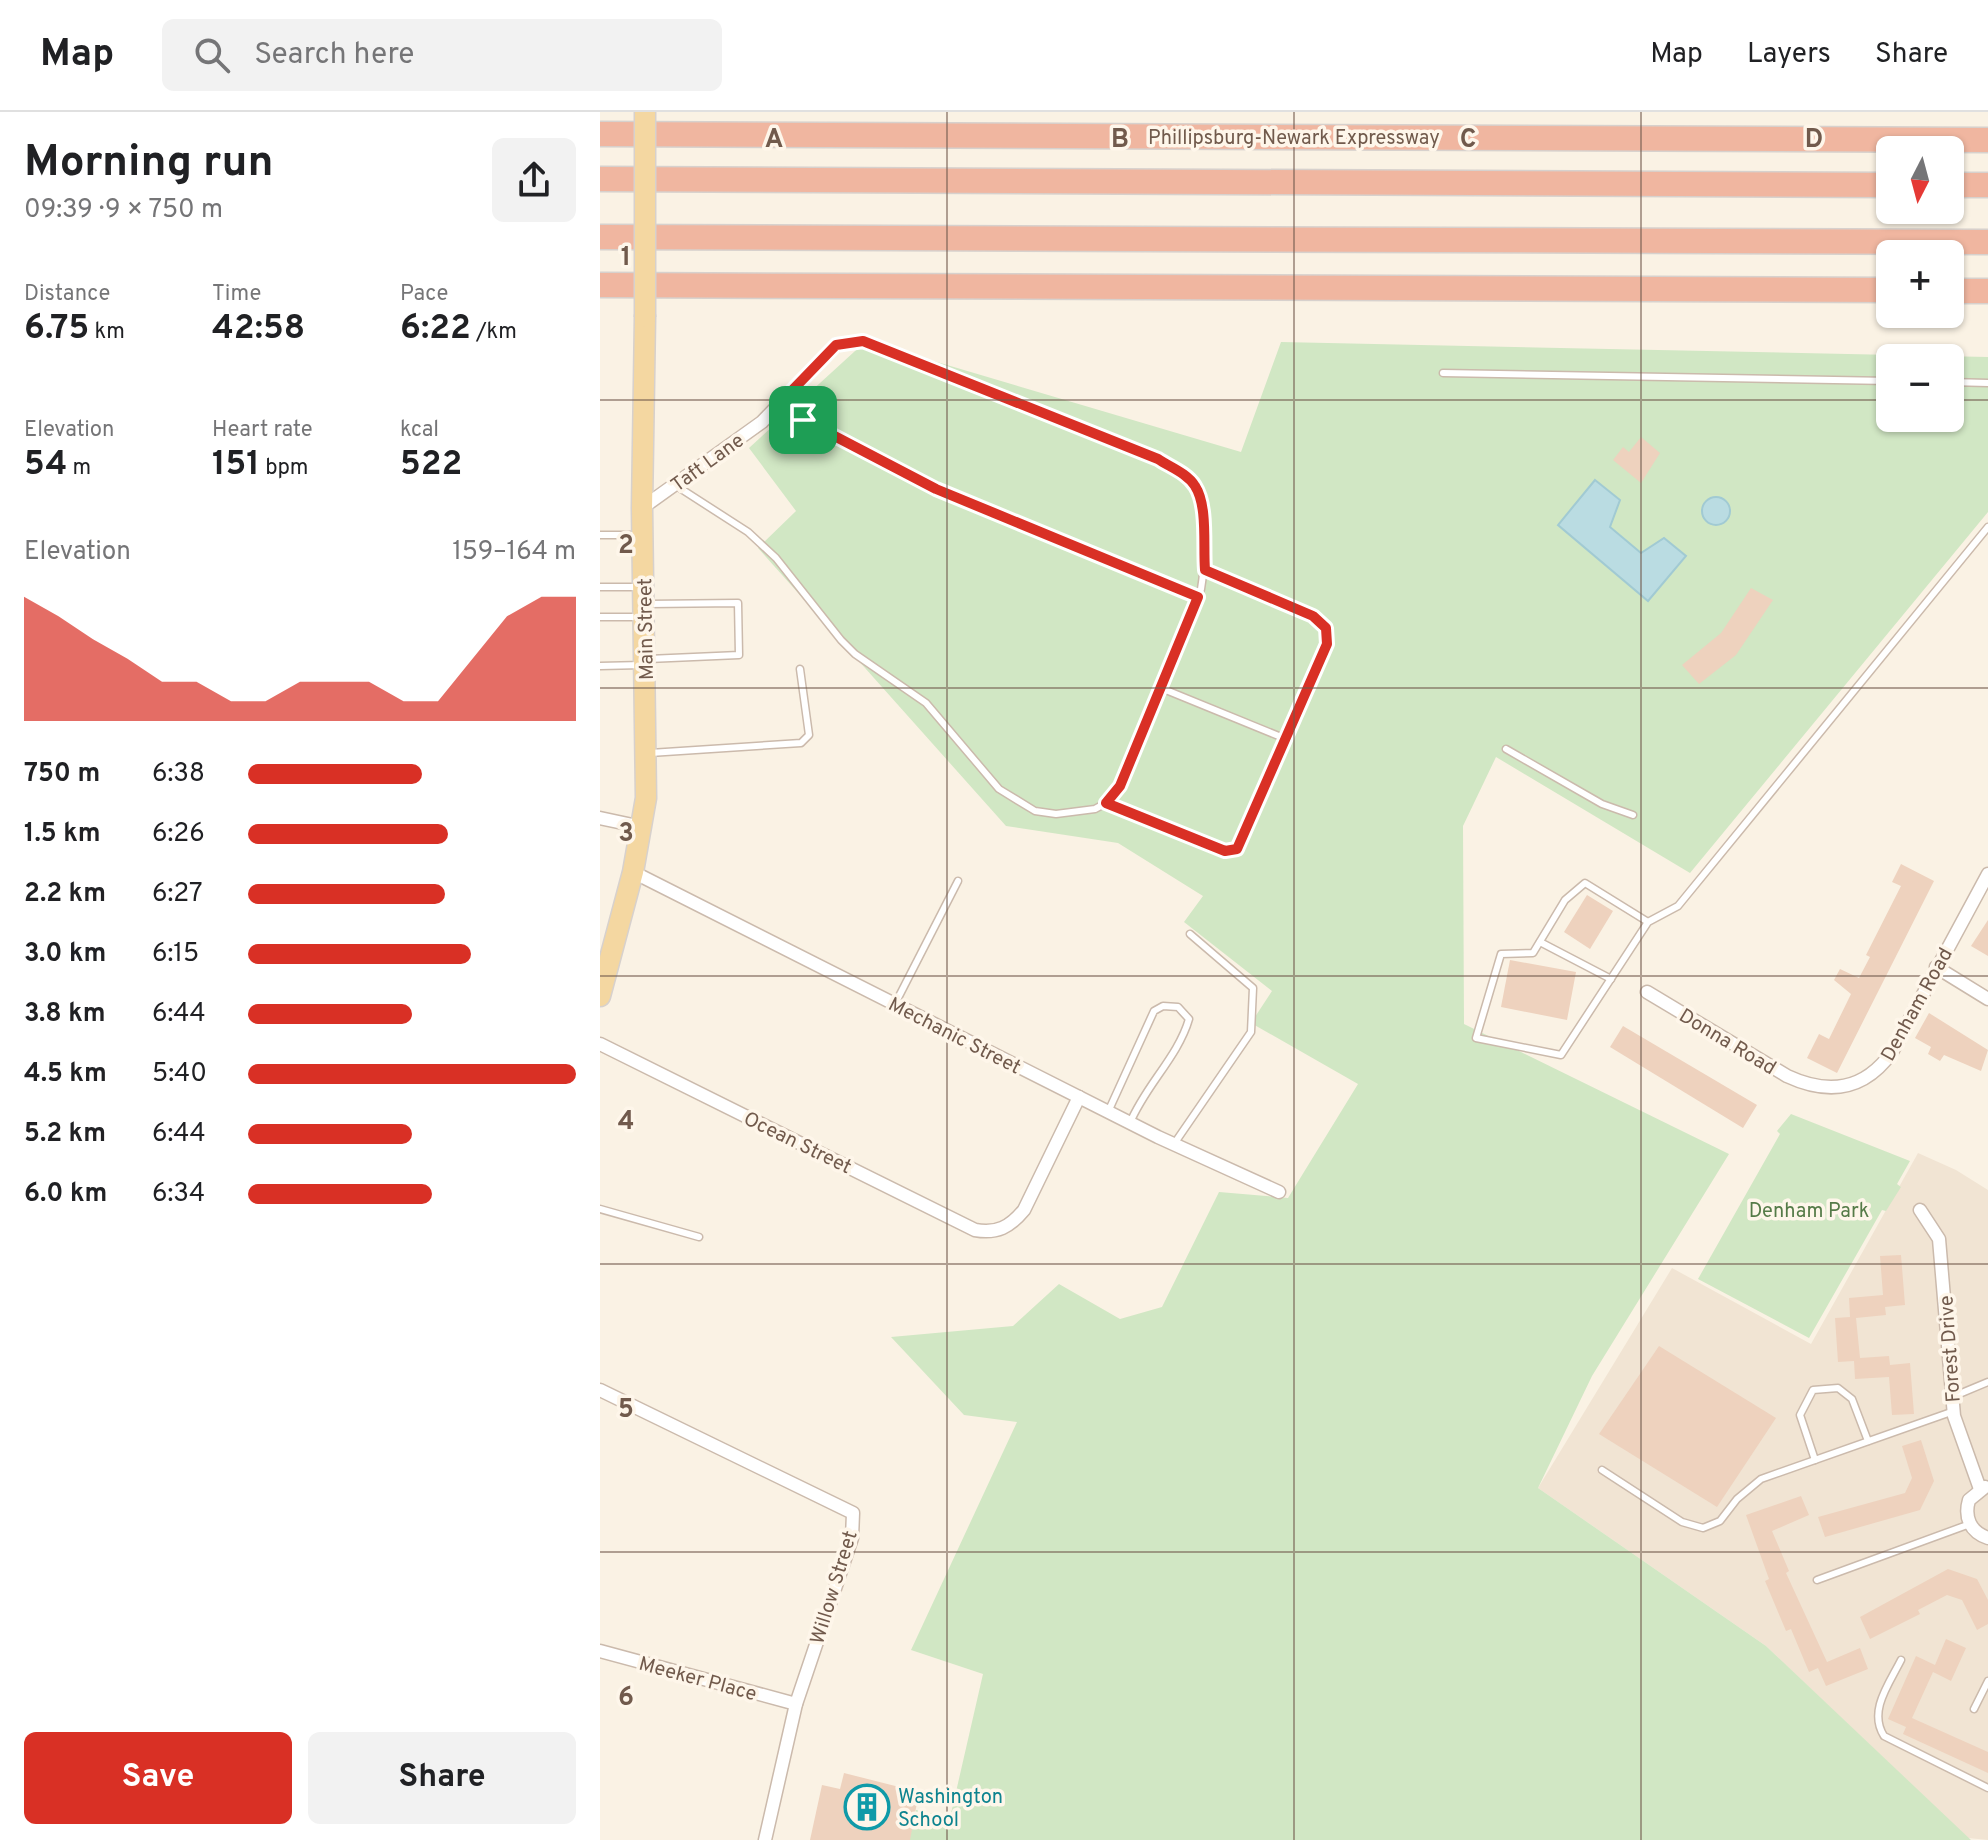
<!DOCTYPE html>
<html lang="en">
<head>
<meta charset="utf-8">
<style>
  body { margin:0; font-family:Overpass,sans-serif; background:#f2f2f2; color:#202124; height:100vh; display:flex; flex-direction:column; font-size:30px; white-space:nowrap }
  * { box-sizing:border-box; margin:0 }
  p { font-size:26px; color:#757577 }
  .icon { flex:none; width:44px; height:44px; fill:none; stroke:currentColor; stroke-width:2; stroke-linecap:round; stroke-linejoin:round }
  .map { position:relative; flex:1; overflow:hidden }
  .details { display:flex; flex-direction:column; background:#fff; width:600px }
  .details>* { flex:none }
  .needle { width:52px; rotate:186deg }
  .controls { position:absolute; left:1276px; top:24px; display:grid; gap:16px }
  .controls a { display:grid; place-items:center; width:88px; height:88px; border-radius:12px; background:#fff; box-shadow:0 2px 6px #0004; font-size:40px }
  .pin { position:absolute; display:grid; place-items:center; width:68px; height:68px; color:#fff; margin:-34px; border-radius:16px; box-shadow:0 4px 12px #0006 }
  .round { display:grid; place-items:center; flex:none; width:84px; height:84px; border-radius:12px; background:#f2f2f2 }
  .summary { display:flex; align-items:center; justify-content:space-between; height:136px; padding:0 24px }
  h1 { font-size:44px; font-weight:700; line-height:60px }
  .stats { display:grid; grid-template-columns:repeat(3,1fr); gap:12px; height:136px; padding:8px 24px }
  .stats div { display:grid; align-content:center }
  .stats b { font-size:34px; font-weight:700 }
  .stats small { font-size:22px; font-weight:400 }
  .stats p { font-size:22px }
  .chart { height:224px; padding:16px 24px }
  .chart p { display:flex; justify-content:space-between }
  .chart svg { width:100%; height:144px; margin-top:8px; fill:#d93025; opacity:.7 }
  .primary-button { display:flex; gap:16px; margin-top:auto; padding:16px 24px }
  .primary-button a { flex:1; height:92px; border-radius:12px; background:#d93025; color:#fff; font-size:32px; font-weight:700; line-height:92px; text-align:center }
  .primary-button a+a { background:#f2f2f2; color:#202124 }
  ul { padding:0 24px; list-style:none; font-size:26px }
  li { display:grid; grid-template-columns:128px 96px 1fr; align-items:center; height:60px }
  li i { height:20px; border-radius:10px; background:#d93025 }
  header { display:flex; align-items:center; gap:48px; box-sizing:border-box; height:112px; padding:0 40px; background:#fff; border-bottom:2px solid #e0e0e0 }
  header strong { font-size:38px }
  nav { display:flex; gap:44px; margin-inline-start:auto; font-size:28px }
  .search { width:560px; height:72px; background:#f2f2f2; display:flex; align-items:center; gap:20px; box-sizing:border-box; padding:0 28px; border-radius:12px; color:#757577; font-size:30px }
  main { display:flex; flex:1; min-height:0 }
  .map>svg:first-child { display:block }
</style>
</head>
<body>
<header>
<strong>Map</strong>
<div class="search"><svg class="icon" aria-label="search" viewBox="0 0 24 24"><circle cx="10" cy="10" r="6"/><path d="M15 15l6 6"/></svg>Search here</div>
<nav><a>Map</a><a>Layers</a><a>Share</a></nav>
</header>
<main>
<section class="details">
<div class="summary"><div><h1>Morning run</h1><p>09:39 · 9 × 750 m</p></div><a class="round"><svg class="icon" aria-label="share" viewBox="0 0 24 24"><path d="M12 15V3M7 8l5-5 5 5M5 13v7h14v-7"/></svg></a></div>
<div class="stats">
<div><p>Distance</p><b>6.75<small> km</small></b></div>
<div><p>Time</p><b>42:58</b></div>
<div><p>Pace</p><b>6:22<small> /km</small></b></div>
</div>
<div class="stats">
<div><p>Elevation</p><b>54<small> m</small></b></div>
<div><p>Heart rate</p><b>151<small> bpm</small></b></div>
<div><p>kcal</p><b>522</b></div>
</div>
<div class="chart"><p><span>Elevation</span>159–164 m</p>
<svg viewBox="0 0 160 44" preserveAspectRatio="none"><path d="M0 44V6L10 12L20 19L30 25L40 32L50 32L60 38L70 38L80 32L90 32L100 32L110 38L120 38L130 25L140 12L150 6L160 6V44z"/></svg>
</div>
<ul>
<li><b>750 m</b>6:38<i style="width:53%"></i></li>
<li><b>1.5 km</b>6:26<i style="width:61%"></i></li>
<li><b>2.2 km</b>6:27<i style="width:60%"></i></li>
<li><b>3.0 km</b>6:15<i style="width:68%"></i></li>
<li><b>3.8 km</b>6:44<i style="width:50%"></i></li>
<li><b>4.5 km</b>5:40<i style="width:100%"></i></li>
<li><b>5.2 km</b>6:44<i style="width:50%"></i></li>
<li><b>6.0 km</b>6:34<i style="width:56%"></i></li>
</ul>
<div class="primary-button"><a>Save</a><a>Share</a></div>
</section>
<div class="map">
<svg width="1388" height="1728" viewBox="0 0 1388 1728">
  <rect width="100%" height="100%" fill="#faf2e4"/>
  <polygon fill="#f1e4d3" points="1318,1041 1356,1058 1388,1078 1388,1728 1368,1726 1166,1534 938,1376 1072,1156 1211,1232"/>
  <g fill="#d1e7c4" fill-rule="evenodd">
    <path d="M266 229 641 340 681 230 1388 245V400L1090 761 896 645 863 714 864 912 1129 1042 992 1264 938 1376 1166 1534 1371 1728H309L316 1698 350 1706 383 1562 311 1538 417 1310 364 1303 291 1225 413 1214 459 1172 520 1207 562 1195 619 1080 688 1086 758 972 651 911 672 879 584 810 603 784 518 731 406 714 158 436 196 399 149 336ZM1290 246H1350V306H1290Z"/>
    <polygon points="1191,1002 1310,1049 1297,1072 1301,1075 1286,1099 1282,1098 1209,1226 1098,1167 1180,1022 1177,1019"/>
  </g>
  <g fill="#badce2" stroke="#a1cad3" stroke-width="2">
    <polygon points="995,368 1020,388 1010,415 1041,441 1064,426 1086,444 1048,489 958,413"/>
    <circle cx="1116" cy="399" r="14"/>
  </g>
  <g fill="#eed2be">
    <polygon points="1041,325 1060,341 1041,371 1013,348 1023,335 1029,340"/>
    <polygon points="1151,476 1173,488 1136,543 1099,572 1082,553 1121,521"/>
    <polygon points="1301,752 1334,769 1237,961 1207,946 1219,922 1229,927 1251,882 1234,868 1240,857 1259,866 1270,845 1266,843 1301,774 1292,770"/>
    <polygon points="987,783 1013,799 990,837 964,820"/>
    <polygon points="1388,808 1388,844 1371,834"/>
    <polygon points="910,848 976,860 967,908 901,895"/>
    <polygon points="1329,901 1388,938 1381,959 1344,943 1340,949 1328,942 1331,935 1315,926"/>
    <polygon points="1023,914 1157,993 1143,1016 1010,935"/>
    <polygon points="1301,1143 1305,1193 1285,1195 1286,1203 1256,1206 1260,1246 1289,1244 1290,1253 1310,1251 1314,1302 1292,1303 1289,1265 1255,1267 1254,1249 1238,1250 1235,1206 1250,1205 1249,1186 1283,1183 1280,1144"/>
    <polygon points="1059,1234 1176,1306 1117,1395 999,1322"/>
    <polygon points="1321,1328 1334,1369 1320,1398 1225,1425 1218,1405 1305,1381 1312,1366 1302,1334"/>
    <polygon points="1201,1384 1209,1403 1172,1419 1189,1459 1186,1461 1227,1550 1260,1536 1268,1557 1226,1574 1218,1556 1209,1560 1191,1517 1186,1519 1165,1469 1169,1467 1146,1403"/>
    <polygon points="1348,1457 1377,1467 1388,1488 1388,1512 1377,1518 1362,1488 1347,1483 1318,1498 1320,1502 1270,1527 1260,1505"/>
    <polygon points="1346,1527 1366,1536 1351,1569 1333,1560 1312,1606 1388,1640 1388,1661 1303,1622 1306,1615 1288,1607 1316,1544 1335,1553"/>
    <polygon points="244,1661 319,1680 310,1728 210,1728 222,1673 240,1677"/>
  </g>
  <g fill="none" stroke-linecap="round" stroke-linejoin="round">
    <g stroke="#cbbaac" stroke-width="9">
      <g id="service">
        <polyline points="843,261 1290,269"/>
        <polyline points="1350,270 1388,271"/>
        <polyline points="177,294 336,377 598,485"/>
        <path d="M75 373 148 420 176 446 241 528 255 542 326 591 399 677 435 699 456 702 495 697 506 691 520 674 601 477C605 454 608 391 594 372 585 360 570 354 558 347L263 229 236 233"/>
        <polyline points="0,423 39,423"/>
        <polyline points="0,475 40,475"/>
        <polyline points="48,492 138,491 139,543 48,547"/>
        <polyline points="1,505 41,505"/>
        <polyline points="0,554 42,553"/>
        <polyline points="561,576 686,627"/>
        <polyline points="906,637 1002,692 1033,703"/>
        <polyline points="50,641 201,631 209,623 200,557"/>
        <polyline points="506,691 625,739 637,737 727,532 726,516 713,504 605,458"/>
        <polyline points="1048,810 985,771 965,788 933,841 901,842 876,926 961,943 1048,810 1078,794 1388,415"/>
        <polyline points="940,830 1011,867"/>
        <polyline points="295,892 358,769"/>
        <path d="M508 1000 554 899 563 894 578 895 589 907C578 945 545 974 530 1011"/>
        <polyline points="574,1032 651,920 653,876 590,822"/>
        <polyline points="0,1097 99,1125"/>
        <polyline points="1352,1285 1388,1270"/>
        <polyline points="1215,1348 1200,1303 1213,1278 1238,1276 1252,1287 1268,1329"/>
        <polyline points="1002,1358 1082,1410 1103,1416 1120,1409 1137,1387 1161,1367 1354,1299"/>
        <polyline points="1217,1468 1370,1412"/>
        <path d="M1301 1548C1289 1572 1268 1599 1284 1624L1388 1676"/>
        <polyline points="1374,1597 1388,1569"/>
      </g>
    </g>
    <g stroke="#cbbaac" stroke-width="15">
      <g id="minor">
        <polyline points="42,396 162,310 236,233"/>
        <polyline points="0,706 42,715"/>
        <polyline points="33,760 558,1025 679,1080"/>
        <polyline points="1336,855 1388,887"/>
        <path d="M1047 880 1187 964C1228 983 1264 979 1292 940L1388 762"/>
        <path d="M0 932 375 1118C397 1122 410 1115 424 1098L479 985"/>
        <polyline points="1320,1098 1339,1127 1354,1304 1380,1377"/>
        <polyline points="0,1278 253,1401 252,1426 196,1592 165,1728"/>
        <path d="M1385 1375 1369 1388C1364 1405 1370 1420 1388 1426"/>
        <polyline points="0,1539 196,1592"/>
      </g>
    </g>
    <g stroke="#d7d1cd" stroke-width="23">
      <polyline id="primary" points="0,884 33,760 46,686 42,396 45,205"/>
    </g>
    <g stroke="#d7d1cd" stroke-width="27">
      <g id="motorway">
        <polyline points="0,22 1388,28"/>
        <polyline points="0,67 1290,73"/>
        <polyline points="1350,73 1388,73"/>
        <polyline points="0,125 1388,130"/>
        <polyline points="0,173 1290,178"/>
        <polyline points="1350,179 1388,179"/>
      </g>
    </g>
    <use href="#service" stroke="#fff" stroke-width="6"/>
    <use href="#minor" stroke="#fff" stroke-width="12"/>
    <use href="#primary" stroke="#f4d7a1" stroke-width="20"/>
    <use href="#motorway" stroke="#f0b6a0" stroke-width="24"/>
    <g stroke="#d7d1cd" stroke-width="23" stroke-linecap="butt">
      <polyline id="primary-bridge" points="45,205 45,0"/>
    </g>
    <use href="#primary-bridge" stroke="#f4d7a1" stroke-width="20"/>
  </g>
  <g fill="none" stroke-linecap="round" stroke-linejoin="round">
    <g stroke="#fff" stroke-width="16">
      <path id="route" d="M263 229 558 347C570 355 587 361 595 374 608 394 603 434 605 458L713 504 726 516 727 532 637 737 625 739 506 691 520 674 598 485 336 377 177 294 236 233Z"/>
    </g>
    <use href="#route" stroke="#d93025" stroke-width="10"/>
  </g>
  <path fill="none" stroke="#715a4c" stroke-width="2" stroke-opacity="0.55" d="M347 0V1728M694 0V1728M1041 0V1728M0 288H1290M1350 288H1388M0 576H1388M0 864H1388M0 1152H1388M0 1440H1388"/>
  <defs>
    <g id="building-ring" transform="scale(2.3)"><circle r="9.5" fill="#fef6ea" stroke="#0f9aa8" stroke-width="1.5"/><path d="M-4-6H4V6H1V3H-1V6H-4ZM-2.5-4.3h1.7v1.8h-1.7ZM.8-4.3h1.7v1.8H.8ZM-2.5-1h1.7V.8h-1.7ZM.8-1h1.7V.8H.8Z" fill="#0f9aa8"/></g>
  </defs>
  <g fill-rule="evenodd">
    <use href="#building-ring" x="267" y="1695"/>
  </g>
  <g text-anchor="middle" stroke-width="7" stroke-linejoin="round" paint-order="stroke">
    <g font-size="20" fill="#715a4c" stroke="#fef6ea">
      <text x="694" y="32">Phillipsburg-Newark Expressway</text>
      <text transform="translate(107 350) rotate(-36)" y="7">Taft Lane</text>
      <text transform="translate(45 517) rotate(-91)" y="7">Main Street</text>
      <text transform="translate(1316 892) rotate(-61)" y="7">Denham Road</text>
      <text transform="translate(355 923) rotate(27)" y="7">Mechanic Street</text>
      <text transform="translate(1128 929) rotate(31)" y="7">Donna Road</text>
      <text transform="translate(198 1030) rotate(26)" y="7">Ocean Street</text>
      <text transform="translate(1349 1237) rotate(-94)" y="7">Forest Drive</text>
      <text transform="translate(233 1475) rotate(-73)" y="7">Willow Street</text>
      <text transform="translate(98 1566) rotate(15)" y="7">Meeker Place</text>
    </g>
    <g font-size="20" fill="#557b48" stroke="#fef6ea">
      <text x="1209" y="1105">Denham Park</text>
    </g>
    <g font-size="20" fill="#0d838f" stroke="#fef6ea" text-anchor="start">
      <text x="298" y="1691">Washington<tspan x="298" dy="23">School</tspan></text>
    </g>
  </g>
  <g font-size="26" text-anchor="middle" font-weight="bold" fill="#715a4c" stroke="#fef6ea" stroke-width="7" stroke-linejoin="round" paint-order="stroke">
    <text x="174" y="35">A</text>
    <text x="520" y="35">B</text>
    <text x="868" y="35">C</text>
    <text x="1214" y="35">D</text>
    <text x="26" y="153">1</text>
    <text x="26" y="441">2</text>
    <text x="26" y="729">3</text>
    <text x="26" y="1017">4</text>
    <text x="26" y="1305">5</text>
    <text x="26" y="1593">6</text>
  </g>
</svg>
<div class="controls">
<a><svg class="needle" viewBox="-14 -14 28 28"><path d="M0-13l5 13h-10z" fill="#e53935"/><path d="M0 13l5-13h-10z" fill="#757577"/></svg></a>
<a>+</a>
<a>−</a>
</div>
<div class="pin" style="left:203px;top:308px;background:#1e9e55"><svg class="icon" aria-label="arrive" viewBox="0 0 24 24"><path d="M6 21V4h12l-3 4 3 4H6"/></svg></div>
</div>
</main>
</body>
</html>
